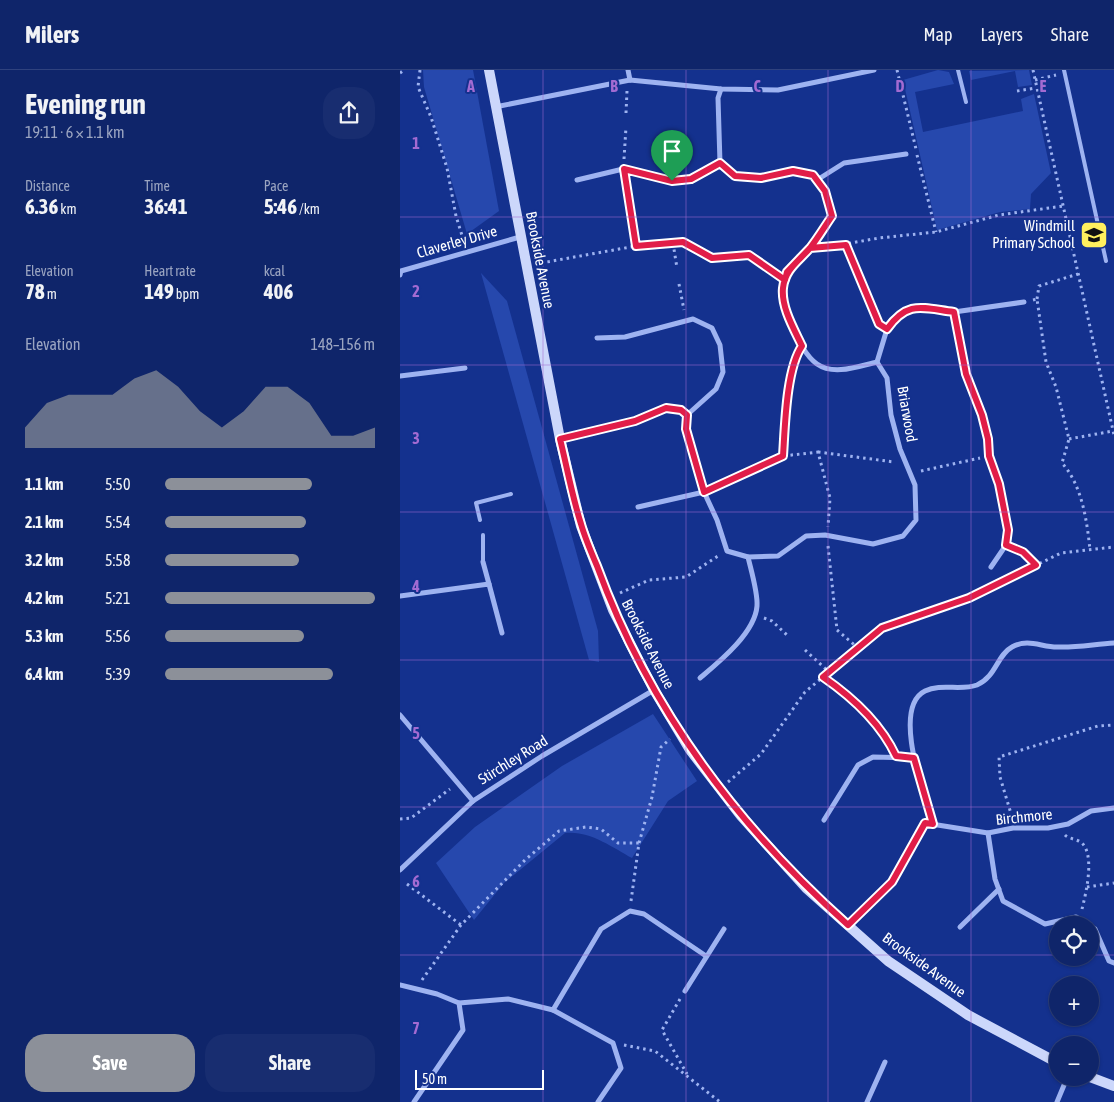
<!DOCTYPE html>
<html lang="en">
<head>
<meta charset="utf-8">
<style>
  body { margin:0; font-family:"Asap Condensed",sans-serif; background:#182d70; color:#f1f3f6; height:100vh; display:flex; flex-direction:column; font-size:19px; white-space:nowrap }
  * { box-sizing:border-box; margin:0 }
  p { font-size:16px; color:#9ba5c1 }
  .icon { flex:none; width:28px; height:28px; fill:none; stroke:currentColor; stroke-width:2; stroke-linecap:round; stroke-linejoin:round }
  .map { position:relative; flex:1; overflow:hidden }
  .panel { display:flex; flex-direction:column; background:#0f256a; width:400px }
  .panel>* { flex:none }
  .fabs { position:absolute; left:649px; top:846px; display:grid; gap:10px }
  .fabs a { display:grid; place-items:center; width:50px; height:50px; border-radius:50%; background:#0f256a; box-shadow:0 1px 4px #0004,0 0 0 1px #2f427e; font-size:25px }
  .scale { position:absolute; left:15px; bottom:12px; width:129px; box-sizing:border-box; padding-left:5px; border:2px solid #fff; border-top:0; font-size:14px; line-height:18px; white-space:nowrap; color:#fff; -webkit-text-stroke:4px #14318e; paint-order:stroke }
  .pin { position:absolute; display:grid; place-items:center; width:42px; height:42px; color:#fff; margin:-51px -21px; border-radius:50% 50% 50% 0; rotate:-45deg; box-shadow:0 0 5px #0007 }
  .pin .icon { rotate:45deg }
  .round { display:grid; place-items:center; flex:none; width:52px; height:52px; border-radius:20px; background:#182d70 }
  .summary { display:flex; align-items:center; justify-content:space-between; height:85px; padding:0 25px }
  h1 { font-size:28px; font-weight:700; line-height:38px }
  .figures { display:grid; grid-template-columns:repeat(3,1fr); gap:8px; height:85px; padding:5px 25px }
  .figures div { display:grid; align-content:center }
  .figures b { font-size:21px; font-weight:700 }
  .figures small { font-size:14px; font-weight:400 }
  .figures p { font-size:14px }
  .chart { height:140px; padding:10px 25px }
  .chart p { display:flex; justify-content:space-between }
  .chart svg { width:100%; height:90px; margin-top:5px; fill:#8c9099; opacity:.7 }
  .cta { display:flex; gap:10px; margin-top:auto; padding:10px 25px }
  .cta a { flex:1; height:58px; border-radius:20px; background:#8c9099; color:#fff; font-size:20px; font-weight:700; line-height:58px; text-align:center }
  .cta a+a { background:#182d70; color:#f1f3f6 }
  ul { padding:0 25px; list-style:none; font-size:16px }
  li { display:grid; grid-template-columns:80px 60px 1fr; align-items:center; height:38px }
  li i { height:12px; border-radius:6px; background:#8c9099 }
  header { display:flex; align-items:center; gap:30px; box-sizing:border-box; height:70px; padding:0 25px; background:#0f256a; border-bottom:1px solid #2f427e }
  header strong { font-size:24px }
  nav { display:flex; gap:28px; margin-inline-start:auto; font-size:18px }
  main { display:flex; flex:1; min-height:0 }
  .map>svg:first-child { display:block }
</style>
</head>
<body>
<header>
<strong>Milers</strong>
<nav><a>Map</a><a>Layers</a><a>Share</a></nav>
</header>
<main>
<section class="panel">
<div class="summary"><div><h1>Evening run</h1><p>19:11 · 6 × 1.1 km</p></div><a class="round"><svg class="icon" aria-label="share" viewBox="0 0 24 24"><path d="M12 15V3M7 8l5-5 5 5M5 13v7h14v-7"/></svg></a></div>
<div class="figures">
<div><p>Distance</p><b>6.36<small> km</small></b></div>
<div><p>Time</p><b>36:41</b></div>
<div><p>Pace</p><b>5:46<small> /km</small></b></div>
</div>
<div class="figures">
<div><p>Elevation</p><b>78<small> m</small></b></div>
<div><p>Heart rate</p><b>149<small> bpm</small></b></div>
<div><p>kcal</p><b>406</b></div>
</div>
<div class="chart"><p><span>Elevation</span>148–156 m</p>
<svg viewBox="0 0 160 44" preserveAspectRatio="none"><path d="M0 44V34L10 22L20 18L30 18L40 18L50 10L60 6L70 14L80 26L90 34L100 26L110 14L120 14L130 22L140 38L150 38L160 34V44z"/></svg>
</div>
<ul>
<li><b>1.1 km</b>5:50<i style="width:70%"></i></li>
<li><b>2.1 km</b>5:54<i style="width:67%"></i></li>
<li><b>3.2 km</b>5:58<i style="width:64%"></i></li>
<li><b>4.2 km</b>5:21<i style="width:100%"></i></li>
<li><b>5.3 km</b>5:56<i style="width:66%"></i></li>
<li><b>6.4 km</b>5:39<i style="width:80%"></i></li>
</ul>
<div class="cta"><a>Save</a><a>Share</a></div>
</section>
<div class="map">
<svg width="714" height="1032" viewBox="0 0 714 1032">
  <rect width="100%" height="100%" fill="#14318e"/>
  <g fill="#2648ad">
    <polygon points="23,0 73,0 99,141 67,164 24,17"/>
    <polygon points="538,0 549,2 554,14 515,22 523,62 623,41 621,29 634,24 651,103 631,124 630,139 600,142 537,160 503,10"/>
    <polygon points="629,0 632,15 618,17 615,1 571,10 569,1"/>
    <polygon points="81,203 107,231 198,561 199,592 189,590"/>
    <path d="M253 644 297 711 268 731 232 788C212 777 189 760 165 763L104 813 74 850 36 793 75 757 162 696Z"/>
  </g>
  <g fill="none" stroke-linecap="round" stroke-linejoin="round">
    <g stroke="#9eb3f1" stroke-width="3" stroke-dasharray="2.5 4" stroke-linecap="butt">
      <polyline points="20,0 18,17 31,47 47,98 56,146 64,172"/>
      <polyline points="497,0 516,79"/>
      <polyline points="633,0 714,365"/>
      <polyline points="0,3 4,0"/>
      <polyline points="635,10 656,5"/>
      <polyline points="617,21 636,18"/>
      <polyline points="226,43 227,21"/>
      <polyline points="517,85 536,162"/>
      <polyline points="224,89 226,57"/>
      <polyline points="225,110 236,176"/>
      <polyline points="273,173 277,198"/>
      <polyline points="446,175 479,253"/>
      <polyline points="423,178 479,168 536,162 599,145 663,136"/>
      <polyline points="141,193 236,176 283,172 312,188 349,185 376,204"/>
      <polyline points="279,214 284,240"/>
      <polyline points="637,229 639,216 678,204"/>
      <path d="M633 230 637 229 646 292 656 317 669 369 662 393C682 415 687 451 690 480"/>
      <polyline points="669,369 713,361"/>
      <polyline points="418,382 494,392"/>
      <polyline points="383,386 387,337 396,285"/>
      <polyline points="521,401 580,388"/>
      <polyline points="313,418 383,386 418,382 430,428 428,457"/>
      <polyline points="428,476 437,560 458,578"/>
      <polyline points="616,479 623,482 636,495"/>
      <polyline points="220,523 249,510 286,507 318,486"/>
      <polyline points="364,548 372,551 388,566"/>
      <polyline points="405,580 429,602"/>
      <polyline points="423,607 448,625 492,677"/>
      <polyline points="328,712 361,684 405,622 482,558 569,528 661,483 714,477"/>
      <polyline points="612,747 600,707 599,687 698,656 714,655"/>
      <polyline points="0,749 11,748 50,719"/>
      <path d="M665 765C669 769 677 769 682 773 695 786 686 823 682 839"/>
      <polyline points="7,814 61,855"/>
      <polyline points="687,817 714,813"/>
      <polyline points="231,831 239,773 252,727 261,677 270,669"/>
      <polyline points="22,910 61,855 125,790 159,761 186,757 201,759 218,773 239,773"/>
      <polyline points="280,929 262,960 287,1004"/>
      <polyline points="224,975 255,981 320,1032"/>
    </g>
    <g stroke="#9eb3f1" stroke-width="4">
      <polyline points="558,0 566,32"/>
      <polyline points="664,0 706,191"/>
      <polyline points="80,450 76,433 111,424"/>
      <polyline points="83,492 83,465"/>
    </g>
    <g stroke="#9eb3f1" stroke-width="5">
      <polyline points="228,0 230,10"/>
      <polyline points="95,37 230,10 321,19 378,20 474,0"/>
      <polyline points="320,93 318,28 321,19"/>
      <polyline points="417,110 444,93 506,84"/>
      <polyline points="0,205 1,201 120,167"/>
      <polyline points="554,242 566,304 585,358 589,386 599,414 608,460 606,475 591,497"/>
      <polyline points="197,268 225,267 293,249 312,258 320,275 323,302 316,319 287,345"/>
      <polyline points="477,292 487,259 498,244 515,238 554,242 624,232"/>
      <polyline points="0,306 65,298"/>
      <path d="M160 369 235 351 266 338 281 340 287 345 286 359 304 422 317 450 327 481 348 487 378 486 406 466 425 465 473 474 503 466 516 450 515 415 500 379 491 345 487 308 477 292C459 296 434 306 417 294 397 280 376 225 387 203 391 193 404 186 410 178 418 168 425 156 432 146L425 121 413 105 393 101 361 108 335 106 320 93 291 109 272 111 223 99 177 110"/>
      <polyline points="238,437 304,422"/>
      <polyline points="83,492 89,514"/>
      <polyline points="0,526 89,514 102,563"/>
      <path d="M300 608C319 592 355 563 357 536 358 523 351 500 348 487"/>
      <polyline points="0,645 73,731"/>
      <polyline points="424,750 458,695 473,687 514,688"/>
      <path d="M533 754C525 726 491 638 525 621 541 613 561 621 577 615 596 607 597 585 612 577 628 568 641 577 657 577 676 578 695 574 714 573"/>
      <polyline points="588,763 595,809 603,831 645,854 676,847 689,855"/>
      <polyline points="0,800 73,731 142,686 254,620"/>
      <polyline points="448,855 492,813 525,753 588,763 613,758 648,758 668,754 691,741 714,738"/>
      <polyline points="690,856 695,859 709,891 714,893"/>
      <polyline points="560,857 599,819"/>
      <polyline points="0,915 37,924 59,933 63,960 14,1032"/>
      <polyline points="285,921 324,859"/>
      <polyline points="59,933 108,929 153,940 213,973 221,998 198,1032"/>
      <polyline points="153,940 201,859 230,841 244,844 306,886"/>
      <polyline points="467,1032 485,992"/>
      <polyline points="657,1032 667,1008"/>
    </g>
    <g stroke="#ccd7fb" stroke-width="10">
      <polyline points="89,0 160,369 181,456 213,540 254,620 290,680 341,746 406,818 488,891 568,945 658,993"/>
      <polyline points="690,1007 714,1016"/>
    </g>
  </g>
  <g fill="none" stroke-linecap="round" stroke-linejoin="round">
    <g stroke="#fff" stroke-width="10">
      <path id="route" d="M272 111 291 109 320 93 335 106 361 108 393 101 413 105 425 121 432 146C425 156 418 168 410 178 399 191 385 199 383 218 381 237 394 259 402 276 386 299 385 357 383 386L304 422 286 359 287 345 281 340 266 338 235 351 160 369C167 397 172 426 181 454 185 468 191 482 197 496 248 636 337 756 448 855L492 812 525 753 533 754 514 688 496 686C481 654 452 627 423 607L482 558 569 528 636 495 623 482 606 475 608 460 599 414 589 386 588 369 582 345 566 304 554 242C522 238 508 230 487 259L479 254 446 175 410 178 387 202 385 210 349 185 312 188 283 172 236 176 224 99 272 111"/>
    </g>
    <use href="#route" stroke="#e11d48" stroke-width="6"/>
  </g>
  <path fill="none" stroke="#a36bd2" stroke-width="1" stroke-opacity="0.55" d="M143 0V1032M286 0V1032M428 0V1032M571 0V1032M0 147H714M0 295H714M0 442H714M0 590H714M0 737H714M0 885H658M690 885H714"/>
  <defs>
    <g id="school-square" transform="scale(1.4375)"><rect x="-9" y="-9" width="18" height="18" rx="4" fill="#fff05e" stroke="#14318e"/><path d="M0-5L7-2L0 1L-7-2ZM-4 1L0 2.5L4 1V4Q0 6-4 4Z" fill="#111"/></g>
  </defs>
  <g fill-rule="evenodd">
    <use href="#school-square" x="694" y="165"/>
  </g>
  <g text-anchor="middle" stroke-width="4" stroke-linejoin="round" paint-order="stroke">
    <g font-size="15" fill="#fff" stroke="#14318e" text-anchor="end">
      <text x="675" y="161">Windmill<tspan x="675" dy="17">Primary School</tspan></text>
    </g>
    <g font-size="15" fill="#fff" stroke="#14318e">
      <text transform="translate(57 172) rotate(-16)" y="5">Claverley Drive</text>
      <text transform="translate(140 190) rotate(79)" y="5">Brookside Avenue</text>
      <text transform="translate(507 344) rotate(80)" y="5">Briarwood</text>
      <text transform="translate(248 574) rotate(63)" y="5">Brookside Avenue</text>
      <text transform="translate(113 690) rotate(-32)" y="5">Stirchley Road</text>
      <text transform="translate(624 747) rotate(-6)" y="5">Birchmore</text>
      <text transform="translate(524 895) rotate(36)" y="5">Brookside Avenue</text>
    </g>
  </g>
  <g font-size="16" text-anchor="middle" font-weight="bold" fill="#a36bd2" stroke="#14318e" stroke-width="4" stroke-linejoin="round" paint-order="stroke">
    <text x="71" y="22">A</text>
    <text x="214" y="22">B</text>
    <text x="357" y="22">C</text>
    <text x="500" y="22">D</text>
    <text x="643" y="22">E</text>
    <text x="16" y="79">1</text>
    <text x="16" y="227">2</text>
    <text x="16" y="374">3</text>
    <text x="16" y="522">4</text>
    <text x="16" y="669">5</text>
    <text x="16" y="817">6</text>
    <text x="16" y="964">7</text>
  </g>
</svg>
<div class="fabs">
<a><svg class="icon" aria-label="locate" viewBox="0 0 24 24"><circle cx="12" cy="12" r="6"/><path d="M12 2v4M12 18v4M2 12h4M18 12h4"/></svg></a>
<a>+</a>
<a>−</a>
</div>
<div class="scale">50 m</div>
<div class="pin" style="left:272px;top:111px;background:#1e9e55"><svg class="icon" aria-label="arrive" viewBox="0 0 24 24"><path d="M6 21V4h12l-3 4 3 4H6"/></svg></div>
</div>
</main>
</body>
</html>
